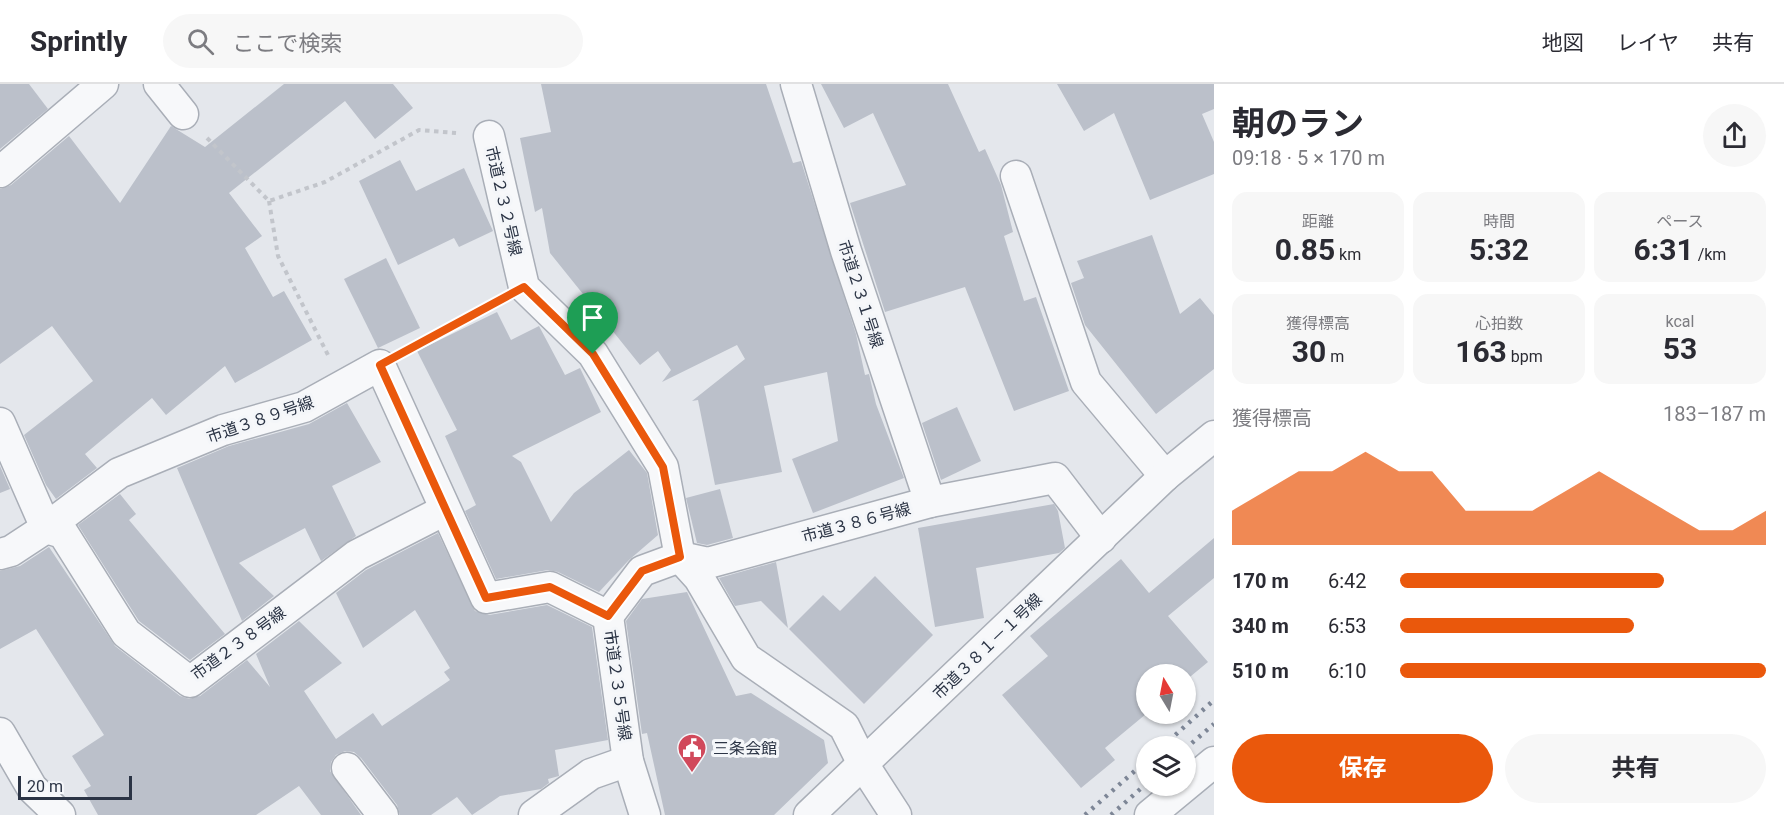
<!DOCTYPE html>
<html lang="ja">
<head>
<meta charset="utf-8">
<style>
  body { margin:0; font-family:Roboto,"Noto Sans JP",sans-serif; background:#f7f7f7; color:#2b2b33; height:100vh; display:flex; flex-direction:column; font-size:22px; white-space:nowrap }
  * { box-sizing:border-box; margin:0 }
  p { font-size:20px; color:#7c7c81 }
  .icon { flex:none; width:33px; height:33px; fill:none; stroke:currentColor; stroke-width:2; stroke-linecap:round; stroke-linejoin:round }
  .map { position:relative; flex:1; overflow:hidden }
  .side { display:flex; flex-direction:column; background:#fff; width:570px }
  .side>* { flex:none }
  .needle { width:39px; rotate:350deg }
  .buttons { position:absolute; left:1136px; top:580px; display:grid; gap:12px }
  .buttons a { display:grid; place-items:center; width:60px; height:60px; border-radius:50%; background:#fff; box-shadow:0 2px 4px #0004; font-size:30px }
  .scale { position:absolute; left:18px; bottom:15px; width:114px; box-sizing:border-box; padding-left:6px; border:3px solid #2b3445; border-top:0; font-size:16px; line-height:21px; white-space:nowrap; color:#2b3445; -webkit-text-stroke:4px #f4f6f9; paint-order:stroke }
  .pin { position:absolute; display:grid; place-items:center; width:51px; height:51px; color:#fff; margin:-62px -26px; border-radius:50% 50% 50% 0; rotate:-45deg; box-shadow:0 0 6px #0007 }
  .pin .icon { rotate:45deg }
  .round { display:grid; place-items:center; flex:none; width:63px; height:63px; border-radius:32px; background:#f7f7f7 }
  .overview { display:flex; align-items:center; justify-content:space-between; height:102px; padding:0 18px }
  h1 { font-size:33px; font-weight:700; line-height:45px }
  .figures { display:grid; grid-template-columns:repeat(3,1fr); gap:9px; height:102px; padding:6px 18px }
  .figures div { display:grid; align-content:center; border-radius:15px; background:#f7f7f7; text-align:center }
  .figures b { font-size:30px; font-weight:700 }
  .figures small { font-size:16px; font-weight:400 }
  .figures p { font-size:16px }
  .chart { height:168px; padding:12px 18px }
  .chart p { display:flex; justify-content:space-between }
  .chart svg { width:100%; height:108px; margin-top:6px; fill:#ea580c; opacity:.7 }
  .button { display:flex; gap:12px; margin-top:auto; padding:12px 18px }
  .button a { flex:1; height:69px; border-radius:36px; background:#ea580c; color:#fff; font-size:24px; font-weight:700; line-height:69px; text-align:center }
  .button a+a { background:#f7f7f7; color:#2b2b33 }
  ul { padding:0 18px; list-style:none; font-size:20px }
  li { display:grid; grid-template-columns:96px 72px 1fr; align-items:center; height:45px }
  li i { height:15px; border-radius:8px; background:#ea580c }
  header { display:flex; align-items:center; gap:36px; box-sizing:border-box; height:84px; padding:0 30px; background:#fff; border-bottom:2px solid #e1e1e2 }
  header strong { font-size:28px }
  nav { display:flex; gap:33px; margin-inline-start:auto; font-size:21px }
  .search { width:420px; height:54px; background:#f7f7f7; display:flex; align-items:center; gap:15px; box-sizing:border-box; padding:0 21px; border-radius:33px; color:#7c7c81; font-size:22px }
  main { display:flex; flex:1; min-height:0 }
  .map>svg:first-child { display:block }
</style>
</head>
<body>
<header>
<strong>Sprintly</strong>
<div class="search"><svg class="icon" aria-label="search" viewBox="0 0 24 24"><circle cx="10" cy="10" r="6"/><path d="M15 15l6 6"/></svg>ここで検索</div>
<nav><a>地図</a><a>レイヤ</a><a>共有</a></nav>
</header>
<main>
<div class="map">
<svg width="1214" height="731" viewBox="0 0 1214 731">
  <rect width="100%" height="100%" fill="#e4e7ec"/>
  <g fill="#bbc0ca">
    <polygon points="0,0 29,0 48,25 0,65"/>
    <polygon points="284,0 393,0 413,24 375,55 345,17 229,109 262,152 245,164 273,213 284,207 312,256 235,299 225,282 166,331 152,314 85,370 97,384 56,415 46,401 24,351 93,297 52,242 0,280 0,105 11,101 69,52 120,119 171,42 205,63"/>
    <polygon points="541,0 766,0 793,79 801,77 856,250 865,291 869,290 876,320 904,394 813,429 792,375 838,357 827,288 764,302 782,388 715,401 698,316 692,317 745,275 737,261 662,298 671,286 658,267 640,281 550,169 542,124 535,128 520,54 551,48"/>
    <polygon points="821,0 948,0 979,68 985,65 1001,101 1013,148 1004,152 1024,217 1036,213 1069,307 1014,327 965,203 885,228 850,119 906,101 873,29 844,44"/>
    <polygon points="1057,0 1214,0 1214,25 1202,30 1214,58 1214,90 1150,116 1114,29 1084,47"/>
    <polygon points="400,76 416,107 464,84 493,147 459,163 454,154 398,181 359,97"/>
    <polygon points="1152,151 1180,230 1200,214 1214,231 1214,285 1156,330 1085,241 1071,199 1084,194 1077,177"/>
    <polygon points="386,174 420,244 378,264 344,195"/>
    <polygon points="497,228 511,256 539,242 565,291 580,284 601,328 512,372 521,378 551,438 574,409 629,366 647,389 658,451 629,476 599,508 558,488 548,486 496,495 465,427 476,421 445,352 457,346 417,267"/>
    <polygon points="347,319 381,378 332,402 356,452 321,477 305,444 239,479 274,512 242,537 177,384 229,362 309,340"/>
    <polygon points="957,323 981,377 941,396 922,339"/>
    <polygon points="0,382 10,405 0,409"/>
    <polygon points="720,405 733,454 707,461 697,459 686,414"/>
    <polygon points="120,410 136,430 129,436 225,550 190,576 139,537 78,441"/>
    <polygon points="1054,420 1058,427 1065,464 1059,469 976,484 984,534 935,543 918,444"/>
    <polygon points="438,449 475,527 489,531 547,521 592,543 608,656 555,666 559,692 548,695 549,699 541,705 500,712 472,731 457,713 431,731 400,731 397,721 361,674 354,668 345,667 336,671 331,678 330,687 361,731 321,731 299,702 256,731 98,731 84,706 91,702 72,672 104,651 36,545 0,565 0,487 20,482 49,463 115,562 180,612 189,615 200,612 247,576 270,603 256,570 299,537 342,579 304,607 336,655 373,629 382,642 450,596 444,588 450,584 415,526 363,564 336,509 366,486"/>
    <polygon points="1214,454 1214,494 1168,532 1208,578 1185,597 1185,591 1146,591 1146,630 1105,664 1115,676 1081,704 1002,611 1048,572 1030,552 1121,475 1149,509"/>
    <polygon points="776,478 788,544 761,517 735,522 719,494"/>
    <polygon points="875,492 933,551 864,620 789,545 823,511 840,527"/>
    <polygon points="687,508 736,612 751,609 824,656 828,679 774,731 665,731 647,649 642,650 626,537 642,515"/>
  </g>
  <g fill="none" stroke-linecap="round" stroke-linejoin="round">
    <g stroke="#a9aeb7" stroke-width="33">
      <g id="street">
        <polyline points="159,0 183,30"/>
        <polyline points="796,0 846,167 930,418"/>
        <polyline points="489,52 524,203 593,270 663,383 680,473 699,494 746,574 844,642 863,680 896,731"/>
        <polyline points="0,88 103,0"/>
        <polyline points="1016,92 1086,298 1165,392"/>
        <polyline points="0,339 46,444 63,449 126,549 190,598 357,471 445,426"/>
        <polyline points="0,470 11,467 46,444 119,389 223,346 304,323 380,281 486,514 550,503 608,532 628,677 645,731"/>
        <polyline points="608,532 642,487 680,473 708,479 930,418 1055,394 1101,454"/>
        <polyline points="0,649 32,704 60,731"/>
        <polyline points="347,684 383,731"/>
        <polyline points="534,731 591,690 628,677"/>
        <polyline points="809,731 1165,392 1214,352"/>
        <polyline points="1150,731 1214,678"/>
      </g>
    </g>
    <g stroke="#c2c5cb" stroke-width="4" stroke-dasharray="4.5 4.5" stroke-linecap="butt">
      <polyline points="207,54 269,117 325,98 419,46 456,49"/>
      <polyline points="269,117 278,172 328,271"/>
      <polyline points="409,265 495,218"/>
    </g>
    <use href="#street" stroke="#f7f8fa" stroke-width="30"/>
    <g stroke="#7d8696" stroke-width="4.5" stroke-dasharray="3 6" stroke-linecap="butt">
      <polyline points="1162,663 1214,616"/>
      <polyline points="1185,665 1214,640"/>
      <polyline points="1085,731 1146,677"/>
      <polyline points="1111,731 1146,700"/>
    </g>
  </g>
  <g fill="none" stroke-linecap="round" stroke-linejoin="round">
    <g stroke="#fff" stroke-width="12">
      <polygon id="route" points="524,203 593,270 663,383 680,473 642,487 608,532 550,503 486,514 380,281"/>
    </g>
    <use href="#route" stroke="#ea580c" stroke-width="8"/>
  </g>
  <defs>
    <g id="civic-pin" transform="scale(1.5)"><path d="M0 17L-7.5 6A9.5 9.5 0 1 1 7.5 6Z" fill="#d1495b" stroke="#f4f6f9"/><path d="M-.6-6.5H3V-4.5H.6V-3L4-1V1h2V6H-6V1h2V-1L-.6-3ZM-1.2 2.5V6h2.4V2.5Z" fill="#fff"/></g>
  </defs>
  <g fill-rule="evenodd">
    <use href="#civic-pin" x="692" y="664"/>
  </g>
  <g text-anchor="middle" stroke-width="6" stroke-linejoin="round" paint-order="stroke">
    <g font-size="16" fill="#2b3445" stroke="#f4f6f9">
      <text transform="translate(504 117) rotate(77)" y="6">市道２３２号線</text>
      <text transform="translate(861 210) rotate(72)" y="6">市道２３１号線</text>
      <text transform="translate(260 335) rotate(-19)" y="6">市道３８９号線</text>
      <text transform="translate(856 438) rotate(-15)" y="6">市道３８６号線</text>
      <text transform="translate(238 559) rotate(-36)" y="6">市道２３８号線</text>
      <text transform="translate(987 562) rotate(-44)" y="6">市道３８１－１号線</text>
      <text transform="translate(618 601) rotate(82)" y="6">市道２３５号線</text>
    </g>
    <g font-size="16" fill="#2b3445" stroke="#f4f6f9" text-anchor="start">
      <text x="713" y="670">三条会館</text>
    </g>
  </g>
</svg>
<div class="buttons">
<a><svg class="needle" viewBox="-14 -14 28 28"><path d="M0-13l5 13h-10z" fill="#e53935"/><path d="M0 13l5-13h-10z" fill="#7c7c81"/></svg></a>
<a><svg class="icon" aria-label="layers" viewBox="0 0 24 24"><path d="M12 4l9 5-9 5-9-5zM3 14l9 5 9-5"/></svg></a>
</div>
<div class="scale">20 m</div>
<div class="pin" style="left:593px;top:270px;background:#1e9e55"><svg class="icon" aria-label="arrive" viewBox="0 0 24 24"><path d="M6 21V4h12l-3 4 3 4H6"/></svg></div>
</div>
<section class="side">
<div class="overview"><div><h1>朝のラン</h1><p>09:18 · 5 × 170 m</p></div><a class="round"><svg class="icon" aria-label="share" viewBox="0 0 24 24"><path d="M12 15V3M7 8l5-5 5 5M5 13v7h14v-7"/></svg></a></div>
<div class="figures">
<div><p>距離</p><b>0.85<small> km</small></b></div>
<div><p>時間</p><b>5:32</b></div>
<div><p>ペース</p><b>6:31<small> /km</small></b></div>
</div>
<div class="figures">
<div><p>獲得標高</p><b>30<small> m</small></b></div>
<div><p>心拍数</p><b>163<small> bpm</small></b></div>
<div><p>kcal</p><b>53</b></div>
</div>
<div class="chart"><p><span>獲得標高</span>183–187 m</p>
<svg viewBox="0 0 160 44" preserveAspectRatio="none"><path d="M0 44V30L10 22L20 14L30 14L40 6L50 14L60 14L70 30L80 30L90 30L100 22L110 14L120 22L130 30L140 38L150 38L160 30V44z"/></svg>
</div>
<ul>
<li><b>170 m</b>6:42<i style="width:72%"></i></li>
<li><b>340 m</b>6:53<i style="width:64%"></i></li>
<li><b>510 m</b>6:10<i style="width:100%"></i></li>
</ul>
<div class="button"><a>保存</a><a>共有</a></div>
</section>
</main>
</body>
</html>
